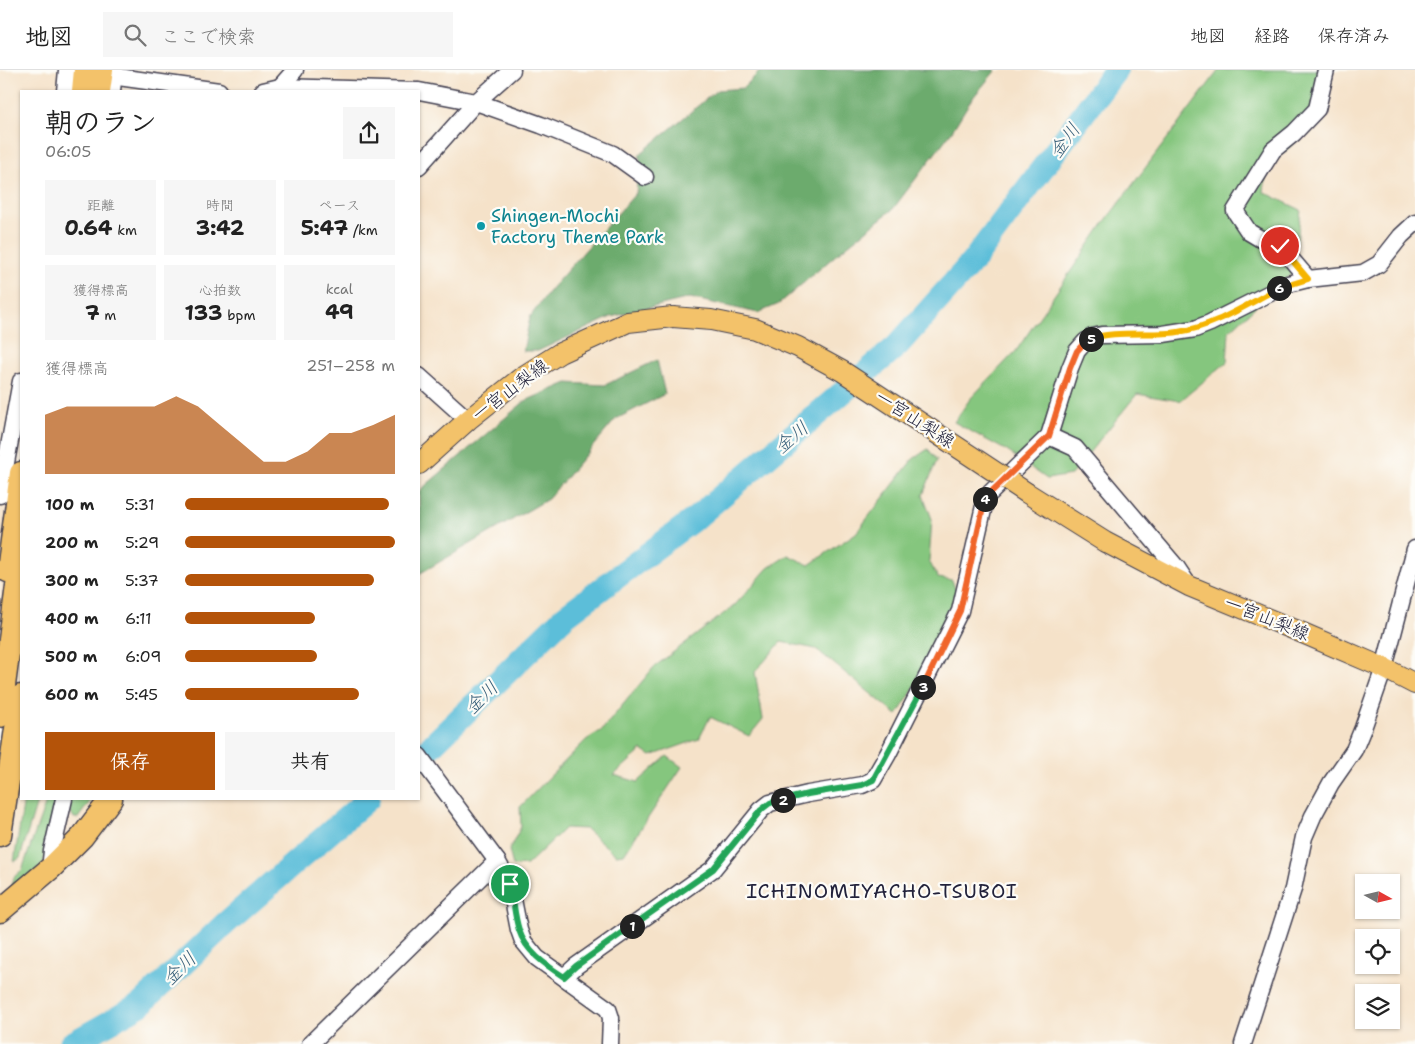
<!DOCTYPE html>
<html lang="ja">
<head>
<meta charset="utf-8">
<style>
  body { margin:0; font-family:"Shantell Sans","Klee One",sans-serif; background:#f6f6f6; color:#222; height:100vh; display:flex; flex-direction:column; font-size:19px; white-space:nowrap }
  * { box-sizing:border-box; margin:0 }
  p { font-size:16px; color:#767676 }
  .icon { flex:none; width:28px; height:28px; fill:none; stroke:currentColor; stroke-width:2; stroke-linecap:round; stroke-linejoin:round }
  .map { position:relative; flex:1; overflow:hidden }
  .sheet { position:absolute; left:20px; top:20px; width:400px; height:710px; display:flex; flex-direction:column; background:#fff; border-radius:0px; box-shadow:0 1px 4px #0004 }
  .sheet>* { flex:none }
  .needle { width:32px; rotate:98deg }
  .fabs { position:absolute; left:1355px; top:804px; display:grid; gap:10px }
  .fabs a { display:grid; place-items:center; width:45px; height:45px; border-radius:0px; background:#fff; box-shadow:0 1px 4px #0004; font-size:25px }
  .pin { position:absolute; display:grid; place-items:center; width:42px; height:42px; color:#fff; margin:-21px; border:2px solid #fff; border-radius:50%; box-shadow:0 1px 5px #0007 }
  .km { position:absolute; width:25px; height:25px; margin:-12px; border-radius:50%; background:#222; color:#fff; font-size:14px; line-height:25px; text-align:center }
  .round { display:grid; place-items:center; flex:none; width:52px; height:52px; border-radius:0px; background:#f6f6f6 }
  .headline { display:flex; align-items:center; justify-content:space-between; height:85px; padding:0 25px }
  h1 { font-size:28px; font-weight:700; line-height:38px }
  .stats { display:grid; grid-template-columns:repeat(3,1fr); gap:8px; height:85px; padding:5px 25px }
  .stats div { display:grid; align-content:center; border-radius:0px; background:#f6f6f6; text-align:center }
  .stats b { font-size:21px; font-weight:700 }
  .stats small { font-size:14px; font-weight:400 }
  .stats p { font-size:14px }
  .chart { height:140px; padding:10px 25px }
  .chart p { display:flex; justify-content:space-between }
  .chart svg { width:100%; height:90px; margin-top:5px; fill:#b45309; opacity:.7 }
  .cta { display:flex; gap:10px; margin-top:auto; padding:10px 25px }
  .cta a { flex:1; height:58px; border-radius:0px; background:#b45309; color:#fff; font-size:20px; font-weight:700; line-height:58px; text-align:center }
  .cta a+a { background:#f6f6f6; color:#222 }
  ul { padding:0 25px; list-style:none; font-size:16px }
  li { display:grid; grid-template-columns:80px 60px 1fr; align-items:center; height:38px }
  li i { height:12px; border-radius:6px; background:#b45309 }
  header { display:flex; align-items:center; gap:30px; box-sizing:border-box; height:70px; padding:0 25px; background:#fff; border-bottom:1px solid #e0e0e0 }
  header strong { font-size:24px }
  nav { display:flex; gap:28px; margin-inline-start:auto; font-size:18px }
  .search { width:350px; height:45px; background:#f6f6f6; display:flex; align-items:center; gap:12px; box-sizing:border-box; padding:0 18px; border-radius:0px; color:#767676; font-size:19px }
  .map>svg:first-child { display:block }
</style>
</head>
<body>
<header>
<strong>地図</strong>
<div class="search"><svg class="icon" aria-label="search" viewBox="0 0 24 24"><circle cx="10" cy="10" r="6"/><path d="M15 15l6 6"/></svg>ここで検索</div>
<nav><a>地図</a><a>経路</a><a>保存済み</a></nav>
</header>
<div class="map">
<svg width="1415" height="974" viewBox="0 0 1415 974">
  <rect width="100%" height="100%" fill="#fdfcf7"/>
  <filter id="ink" filterUnits="userSpaceOnUse"><feTurbulence type="fractalNoise" baseFrequency=".02" numOctaves="2"/><feDisplacementMap in="SourceGraphic" scale="10" xChannelSelector="R" yChannelSelector="G"/><feConvolveMatrix kernelMatrix="1 2 1 2 8 2 1 2 1" color-interpolation-filters="sRGB"/></filter>
  <filter id="wash" filterUnits="userSpaceOnUse"><feTurbulence type="fractalNoise" baseFrequency=".0096" numOctaves="4" result="noise"/><feDisplacementMap in="SourceGraphic" scale="20" xChannelSelector="R" yChannelSelector="G"/><feGaussianBlur stdDeviation="1.12" result="paint"/><feColorMatrix in="noise" values="0 0 0 0 0 0 0 0 0 0 0 0 0 0 0 0 0 1.4 0 .05"/><feComposite in="paint" operator="in"/></filter>
  <g filter="url(#wash)">
    <rect width="100%" height="100%" fill="#f5e2c9"/>
    <g fill="#85c67e" stroke="#54745c">
      <polygon points="1219,0 1329,0 1310,59 1267,97 1264,122 1301,140 1293,202 1229,261 1227,292 1180,331 1137,324 1071,405 1047,409 1007,381 954,352 970,329 1016,281 1103,154"/>
      <polygon points="928,379 937,390 923,425 932,449 929,491 938,508 952,510 957,524 914,619 897,645 816,579 781,572 755,602 763,649 749,666 710,647 699,669 651,686 642,680 614,705 638,712 667,686 682,697 624,784 616,785 586,759 565,758 527,795 513,796 509,780 521,757 520,737 586,670 602,660 654,597 735,535 768,498 788,485 809,495 856,463 913,389"/>
      <polygon points="24,729 38,729 20,788 14,792"/>
      <polygon points="47,729 57,729 43,795 9,826 14,807 22,800"/>
      <polygon points="71,729 92,729 78,748 74,748 69,739"/>
    </g>
    <g fill="#6cab6d" stroke="#476654">
      <polygon points="761,0 996,0 971,30 952,61 893,139 843,179 779,234 758,243 690,228 611,247 538,281 523,281 530,247 549,221 636,123 640,84 717,20 743,18"/>
      <polygon points="657,290 665,324 616,349 548,429 419,504 419,421 525,331 567,313 605,315"/>
    </g>
    <g fill="none" stroke-linecap="round" stroke-linejoin="round">
      <g stroke="#5bbed9" stroke-width="24">
        <polyline points="419,688 565,546 697,447 897,276 973,191 1116,0"/>
        <polyline points="71,974 140,935 226,853 368,729"/>
      </g>
    </g>
  </g>
  <g filter="url(#ink)">
    <g fill="none" stroke-linecap="round" stroke-linejoin="round">
      <g stroke="#423f50" stroke-width="19">
        <g id="minor">
          <polyline points="68,0 219,21"/>
          <polyline points="280,17 295,0"/>
          <polyline points="65,21 67,0"/>
          <polyline points="112,21 114,0"/>
          <polyline points="263,21 280,17 417,21"/>
          <polyline points="419,21 476,32 541,55 613,84 645,107"/>
          <polyline points="419,96 476,32 512,0"/>
          <polyline points="1308,209 1280,176 1259,168 1249,162 1235,141 1273,80 1294,63 1317,39 1326,0"/>
          <polyline points="419,306 468,350"/>
          <polyline points="1049,366 1075,378 1177,498 1189,516"/>
          <polyline points="0,425 21,311"/>
          <polyline points="419,686 497,791 510,814 519,860 523,871 537,888 608,939 611,948 610,974"/>
          <polyline points="52,797 51,790 52,781 64,729"/>
          <polyline points="564,907 576,896 713,799 761,740 770,733 808,724 862,715 873,710 888,684 960,541 986,427 1049,366 1070,298 1077,281 1085,272 1092,267 1102,265 1163,264 1195,259 1210,253 1288,214 1308,209 1363,203 1379,194 1401,166 1415,153"/>
          <polyline points="310,974 497,791"/>
          <polyline points="1243,974 1293,819 1304,767 1313,746 1331,713 1354,680 1363,658 1384,598 1415,479"/>
        </g>
      </g>
      <g stroke="#423f50" stroke-width="22">
        <g id="major">
          <polyline points="419,394 468,350 522,307 560,283 628,252 673,247"/>
          <polyline points="1027,423 1105,472 1189,516 1305,564 1384,598 1415,614"/>
        </g>
      </g>
      <g stroke="#423f50" stroke-width="25">
        <g id="highway">
          <polyline points="83,21 85,0"/>
          <polyline points="99,21 102,0"/>
          <polyline points="8,501 21,403"/>
          <polyline points="0,646 21,485"/>
          <polyline points="0,765 21,626"/>
          <polyline points="0,841 52,797 82,767 111,729"/>
        </g>
      </g>
      <use href="#minor" stroke="#fff" stroke-width="16"/>
      <use href="#major" stroke="#f3c26a" stroke-width="20"/>
      <use href="#highway" stroke="#f3c26a" stroke-width="22"/>
      <g stroke="#423f50" stroke-width="22" stroke-linecap="butt">
        <polyline id="major-bridge" points="673,247 711,250 755,259 798,277 842,301 1027,423"/>
      </g>
      <use href="#major-bridge" stroke="#f3c26a" stroke-width="20"/>
    </g>
  </g>
  <g fill="none" stroke-linecap="round" stroke-linejoin="round" filter="url(#ink)">
    <g stroke="#fff" stroke-width="10">
      <path id="split-1" d="M510 814C514 829 514 845 519 860 526 882 546 895 564 907L576 896 632 856"/>
    </g>
    <g stroke="#fff" stroke-width="10">
      <polyline id="split-2" points="632,856 713,799 761,740 770,733 783,730"/>
    </g>
    <g stroke="#fff" stroke-width="10">
      <polyline id="split-3" points="783,730 808,724 862,715 873,710 923,617"/>
    </g>
    <g stroke="#fff" stroke-width="10">
      <polyline id="split-4" points="923,617 960,541 985,429"/>
    </g>
    <g stroke="#fff" stroke-width="10">
      <polyline id="split-5" points="985,429 986,427 1049,366 1070,298 1077,281 1085,272 1091,269"/>
    </g>
    <g stroke="#fff" stroke-width="10">
      <path id="split-6" d="M1091 269C1111 260 1153 266 1178 262 1214 257 1247 234 1279 218"/>
    </g>
    <g stroke="#fff" stroke-width="10">
      <polyline id="split-7" points="1279,218 1308,209 1280,176"/>
    </g>
    <use href="#split-1" stroke="#22a559" stroke-width="6"/>
    <use href="#split-2" stroke="#22a559" stroke-width="6"/>
    <use href="#split-3" stroke="#22a559" stroke-width="6"/>
    <use href="#split-4" stroke="#f0652b" stroke-width="6"/>
    <use href="#split-5" stroke="#f0652b" stroke-width="6"/>
    <use href="#split-6" stroke="#f5b400" stroke-width="6"/>
    <use href="#split-7" stroke="#f5b400" stroke-width="6"/>
  </g>
  <circle fill="#0f9aa8" stroke="#fdfcf7" stroke-width="2" cx="481" cy="156" r="5"/>
  <g text-anchor="middle" stroke-width="4.5" stroke-linejoin="round" paint-order="stroke">
    <g font-size="18" fill="#0d838f" stroke="#fdfcf7" text-anchor="start">
      <text x="491" y="152">Shingen-Mochi<tspan x="491" dy="21">Factory Theme Park</tspan></text>
    </g>
    <g font-size="18" fill="#22223b" stroke="#fdfcf7">
      <text transform="translate(510 320) rotate(-37)" y="6">一宮山梨線</text>
      <text transform="translate(915 349) rotate(33)" y="6">一宮山梨線</text>
      <text transform="translate(1267 548) rotate(22)" y="6">一宮山梨線</text>
    </g>
    <g font-size="19" font-style="italic" fill="#39607a" stroke="#fdfcf7">
      <text transform="translate(1064 70) rotate(-53)" y="7">金川</text>
      <text transform="translate(791 367) rotate(-40)" y="7">金川</text>
      <text transform="translate(481 627) rotate(-44)" y="7">金川</text>
      <text transform="translate(179 898) rotate(-44)" y="7">金川</text>
    </g>
    <g font-size="20" letter-spacing="1" fill="#22223b" stroke="#fdfcf7">
      <text x="882" y="828">ICHINOMIYACHO-TSUBOI</text>
    </g>
  </g>
</svg>
<div class="fabs">
<a><svg class="needle" viewBox="-14 -14 28 28"><path d="M0-13l5 13h-10z" fill="#e53935"/><path d="M0 13l5-13h-10z" fill="#767676"/></svg></a>
<a><svg class="icon" aria-label="locate" viewBox="0 0 24 24"><circle cx="12" cy="12" r="6"/><path d="M12 2v4M12 18v4M2 12h4M18 12h4"/></svg></a>
<a><svg class="icon" aria-label="layers" viewBox="0 0 24 24"><path d="M12 4l9 5-9 5-9-5zM3 14l9 5 9-5"/></svg></a>
</div>
<div class="pin" style="left:510px;top:814px;background:#1e9e55"><svg class="icon" aria-label="arrive" viewBox="0 0 24 24"><path d="M6 21V4h12l-3 4 3 4H6"/></svg></div>
<div class="pin" style="left:1280px;top:176px;background:#d93025"><svg class="icon" aria-label="check" viewBox="0 0 24 24"><path d="M5 12l5 5 9-10"/></svg></div>
<b class="km" style="left:632px;top:856px">1</b>
<b class="km" style="left:783px;top:730px">2</b>
<b class="km" style="left:923px;top:617px">3</b>
<b class="km" style="left:985px;top:429px">4</b>
<b class="km" style="left:1091px;top:269px">5</b>
<b class="km" style="left:1279px;top:218px">6</b>
<section class="sheet">
<div class="headline"><div><h1>朝のラン</h1><p>06:05</p></div><a class="round"><svg class="icon" aria-label="share" viewBox="0 0 24 24"><path d="M12 15V3M7 8l5-5 5 5M5 13v7h14v-7"/></svg></a></div>
<div class="stats">
<div><p>距離</p><b>0.64<small> km</small></b></div>
<div><p>時間</p><b>3:42</b></div>
<div><p>ペース</p><b>5:47<small> /km</small></b></div>
</div>
<div class="stats">
<div><p>獲得標高</p><b>7<small> m</small></b></div>
<div><p>心拍数</p><b>133<small> bpm</small></b></div>
<div><p>kcal</p><b>49</b></div>
</div>
<div class="chart"><p><span>獲得標高</span>251–258 m</p>
<svg viewBox="0 0 160 44" preserveAspectRatio="none"><path d="M0 44V15L10 11L20 11L30 11L40 11L50 11L60 6L70 11L80 20L90 29L100 38L110 38L120 33L130 24L140 24L150 20L160 15V44z"/></svg>
</div>
<ul>
<li><b>100 m</b>5:31<i style="width:97%"></i></li>
<li><b>200 m</b>5:29<i style="width:100%"></i></li>
<li><b>300 m</b>5:37<i style="width:90%"></i></li>
<li><b>400 m</b>6:11<i style="width:62%"></i></li>
<li><b>500 m</b>6:09<i style="width:63%"></i></li>
<li><b>600 m</b>5:45<i style="width:83%"></i></li>
</ul>
<div class="cta"><a>保存</a><a>共有</a></div>
</section>
</div>
</body>
</html>
